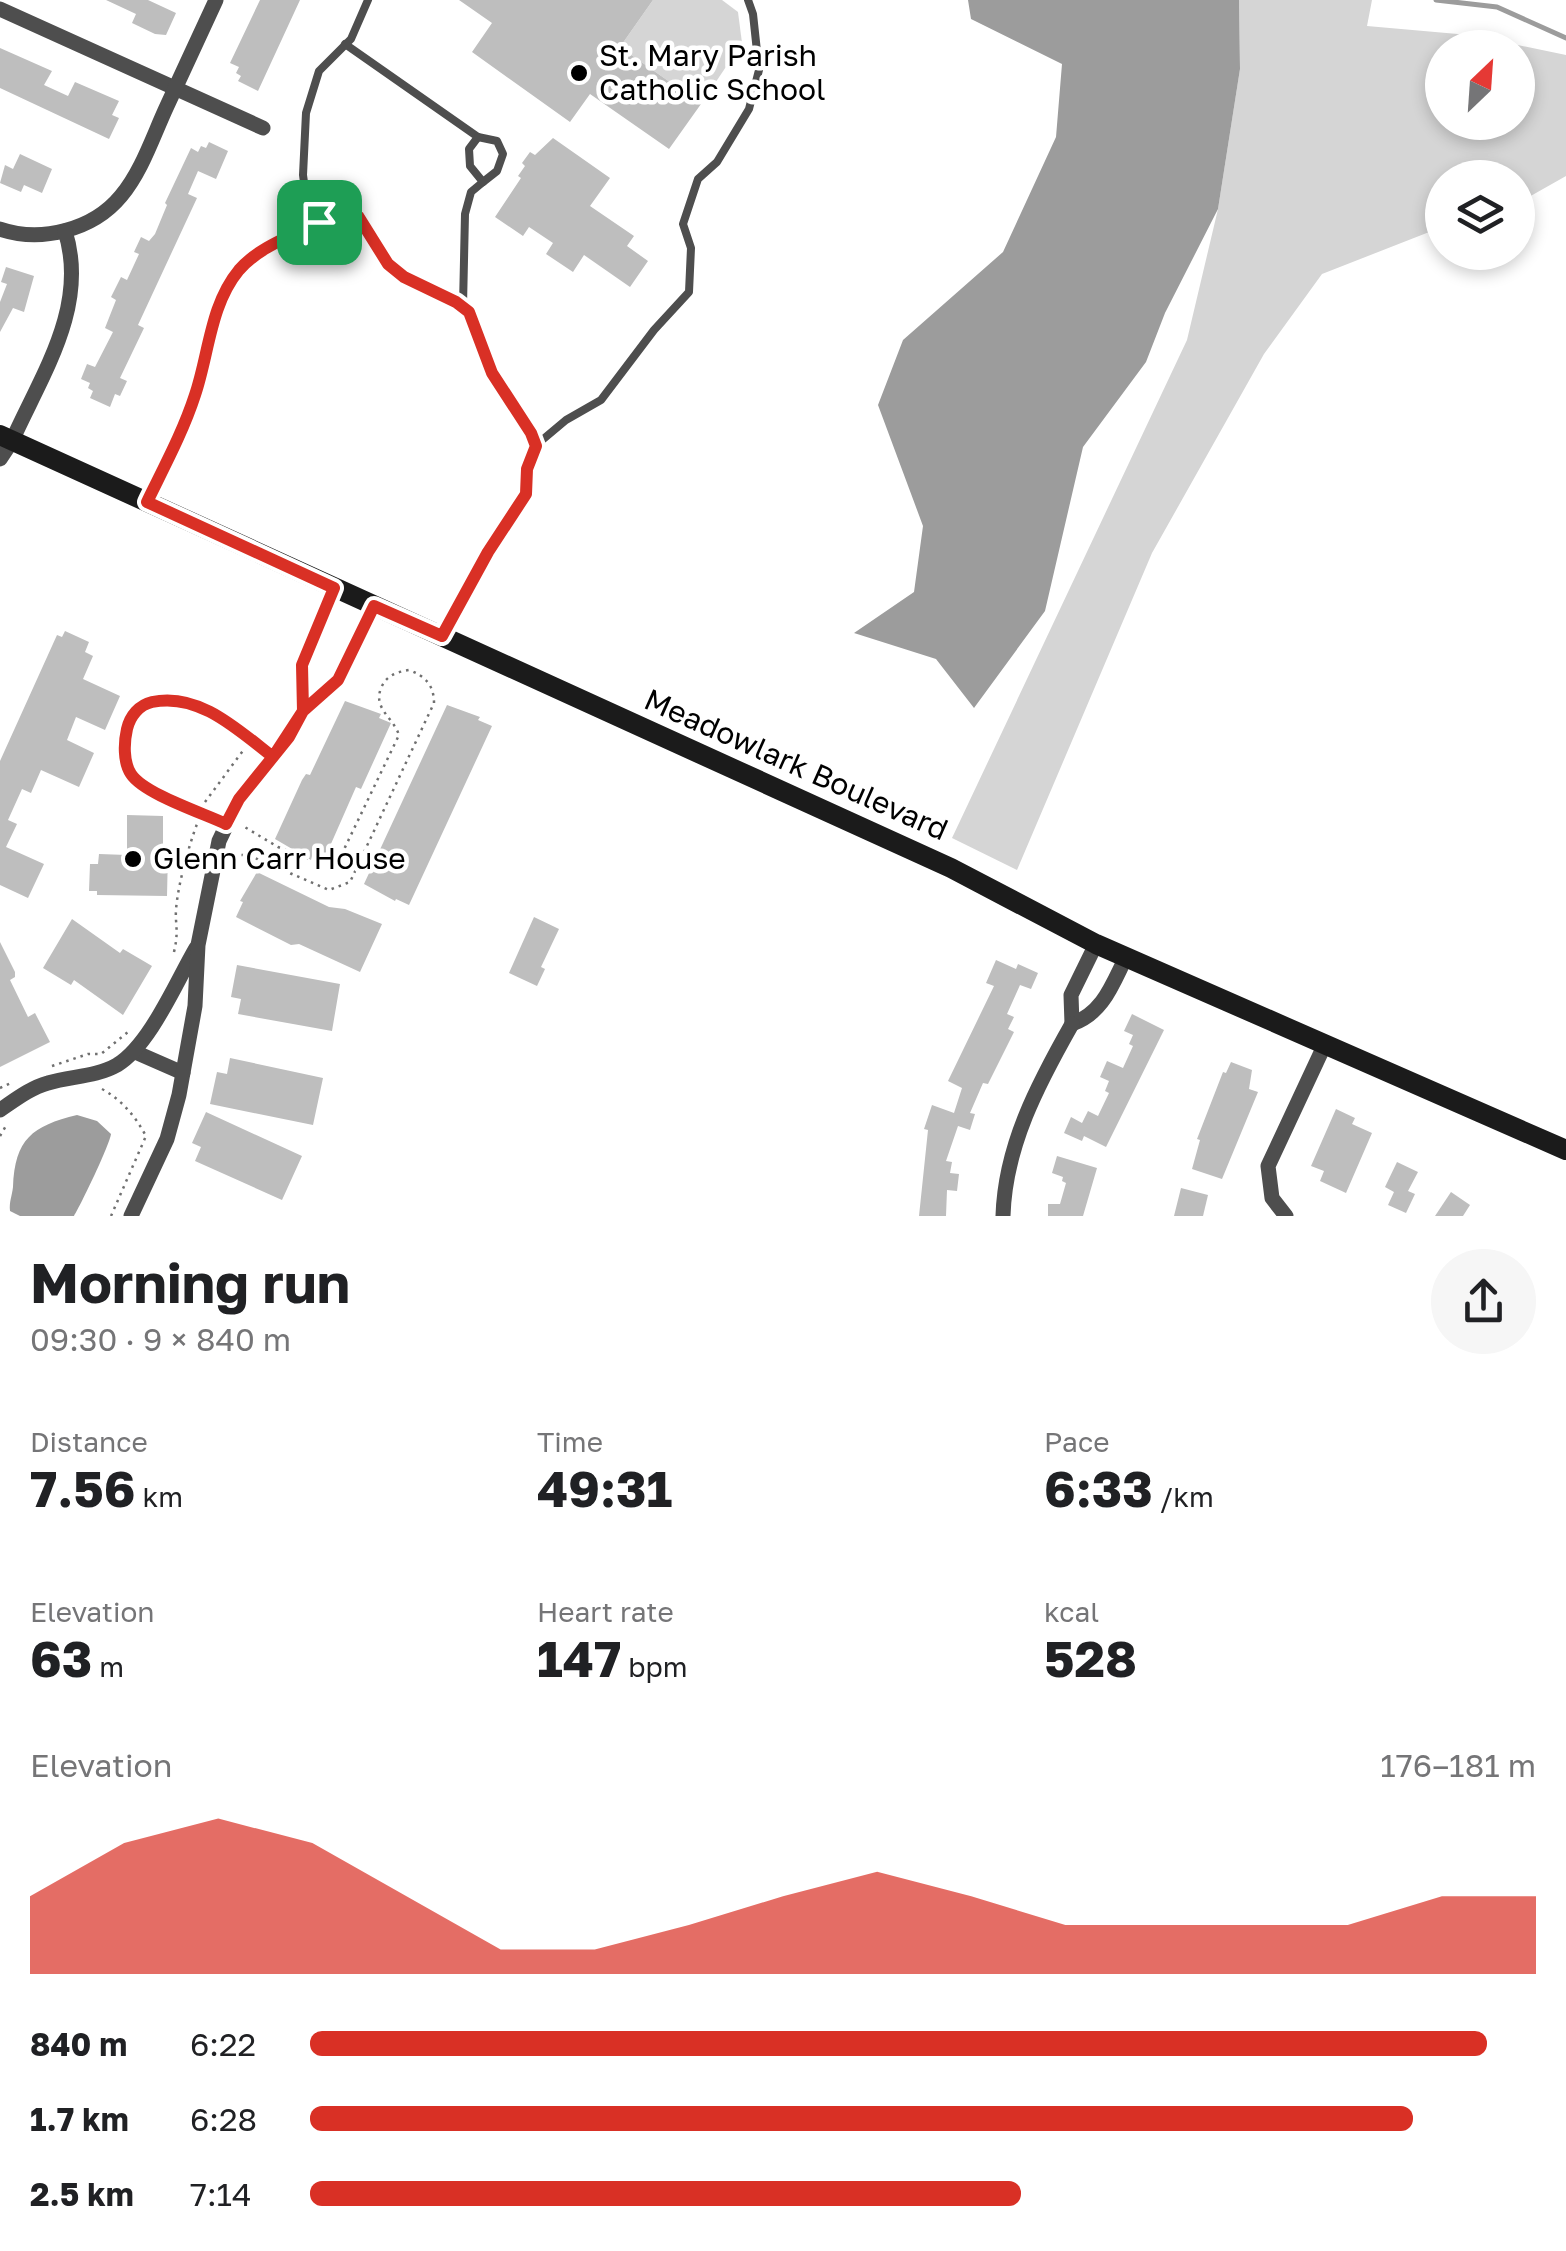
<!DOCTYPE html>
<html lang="en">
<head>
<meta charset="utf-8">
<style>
  body { margin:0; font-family:"Golos Text",sans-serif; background:#f6f6f6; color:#202124; height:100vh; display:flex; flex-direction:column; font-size:38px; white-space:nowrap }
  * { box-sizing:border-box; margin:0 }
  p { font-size:32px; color:#757577 }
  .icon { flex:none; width:55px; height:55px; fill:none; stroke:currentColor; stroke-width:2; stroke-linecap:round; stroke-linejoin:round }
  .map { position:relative; height:1216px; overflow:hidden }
  .side { display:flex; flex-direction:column; background:#fff; flex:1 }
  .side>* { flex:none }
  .needle { width:65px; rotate:25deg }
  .controls { position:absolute; left:1425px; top:30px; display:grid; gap:20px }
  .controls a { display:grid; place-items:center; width:110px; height:110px; border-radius:50%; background:#fff; box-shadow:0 5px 15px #0003; font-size:50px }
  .pin { position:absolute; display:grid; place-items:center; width:85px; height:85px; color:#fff; margin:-42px; border-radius:20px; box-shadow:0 5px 15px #0006 }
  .round { display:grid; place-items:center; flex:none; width:105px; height:105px; border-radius:52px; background:#f6f6f6 }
  .head { display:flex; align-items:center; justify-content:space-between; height:170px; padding:0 30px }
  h1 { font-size:55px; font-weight:700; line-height:75px }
  .figures { display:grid; grid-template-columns:repeat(3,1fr); gap:15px; height:170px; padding:10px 30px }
  .figures div { display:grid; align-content:center }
  .figures b { font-size:50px; font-weight:700 }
  .figures small { font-size:28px; font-weight:400 }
  .figures p { font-size:28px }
  .chart { height:280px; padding:20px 30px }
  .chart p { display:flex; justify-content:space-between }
  .chart svg { width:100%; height:180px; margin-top:10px; fill:#d93025; opacity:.7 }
  ul { padding:0 30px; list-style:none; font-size:32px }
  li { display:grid; grid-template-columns:160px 120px 1fr; align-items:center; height:75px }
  li i { height:25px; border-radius:12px; background:#d93025 }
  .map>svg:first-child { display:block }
</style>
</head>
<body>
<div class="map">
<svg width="1566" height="1216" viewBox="0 0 1566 1216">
  <rect width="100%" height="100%" fill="#fff"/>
  <g fill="#d5d5d5" fill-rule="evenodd">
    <polygon points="653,0 722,0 738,12 742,43 701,104 620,47"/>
    <path d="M1239 0H1372L1367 26 1469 35 1566 55V176L1518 203V178H1442V227L1322 274 1264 354 1152 553 1017 870 952 838 1187 340 1218 209 1240 69ZM1442 48H1518V122H1442Z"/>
  </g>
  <g fill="#9c9c9c">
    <polygon points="968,0 1239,0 1240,69 1218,209 1165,313 1146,362 1083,447 1045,611 974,708 936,659 854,633 914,592 923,526 878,405 903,340 1003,252 1056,137 1062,64 971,19"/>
    <path d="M77 1115 97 1121 111 1134C110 1144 81 1205 74 1216H20L10 1211C9 1202 12 1196 13 1187 15 1139 32 1126 77 1115Z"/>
  </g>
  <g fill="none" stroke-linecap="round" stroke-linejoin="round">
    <polyline stroke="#9c9c9c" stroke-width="5" points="1436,0 1497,7 1566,38"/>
  </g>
  <g fill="#bebebe">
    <polygon points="106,0 148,0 176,13 166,35 155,34 132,23 136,14"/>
    <polygon points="260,0 300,0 258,91 238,81 241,76 236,73 239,67 230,63"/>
    <polygon points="459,0 653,0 620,47 701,104 669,149 590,94 570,122 472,52 492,23"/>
    <polygon points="0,48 52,71 44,85 68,96 75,82 119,101 112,115 119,118 109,139 0,88"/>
    <polygon points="553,138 610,178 590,206 634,236 627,246 648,261 630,287 584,255 573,272 546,254 553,243 529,227 523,236 495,217 521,178 518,176 525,166 522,163 530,152 535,155"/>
    <polygon points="209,142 228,151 216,179 198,171 188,194 197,198 138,325 144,328 120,378 127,381 120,396 115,394 110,407 90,398 93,391 88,388 90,383 81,379 87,364 95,367 113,332 105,328 116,300 111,297 121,277 127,280 139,254 134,252 141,237 149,241 155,234 167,205 165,203 191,148 198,152 201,146 206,148"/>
    <polygon points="20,154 52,169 42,193 24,185 21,192 0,183 5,165 13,169"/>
    <polygon points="6,267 34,276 24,312 13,308 0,332 0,302 7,284 1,282"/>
    <polygon points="65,631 89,642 85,652 93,656 83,679 120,696 105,730 76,717 67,740 94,753 79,787 41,770 31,793 22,789 8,820 17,824 6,847 44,864 28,898 0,885 0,761 57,635 62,637"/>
    <polygon points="345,701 381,714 379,718 391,723 361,789 356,787 323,862 312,856 311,860 275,839 302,780 306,774 310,775"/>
    <polygon points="447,705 480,717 478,720 492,726 409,905 396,899 395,901 364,884"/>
    <polygon points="127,815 163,816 163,849 168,851 167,896 97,895 97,891 89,891 90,864 98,864 99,854 127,855"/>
    <polygon points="257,872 329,907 345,909 382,924 360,972 299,944 291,945 236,917 243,902 240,901"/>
    <polygon points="534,917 559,929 541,967 545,969 537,986 509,973"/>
    <polygon points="72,919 120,953 123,949 152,966 123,1015 74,980 71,985 43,968"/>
    <polygon points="0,942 15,972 15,977 10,980 28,1017 35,1013 50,1042 0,1067"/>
    <polygon points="996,960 1016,969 1018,964 1038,973 1031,989 1020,985 1007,1014 1014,1017 1008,1029 1014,1032 988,1084 983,1083 970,1113 975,1114 970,1130 958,1126 946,1161 952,1162 950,1173 959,1174 957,1191 947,1190 946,1216 919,1216 928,1130 924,1129 932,1105 954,1113 962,1088 948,1081 994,986 986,983"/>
    <polygon points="237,965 340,984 332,1031 238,1014 241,999 231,997"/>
    <polygon points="1132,1014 1164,1030 1106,1147 1084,1136 1082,1141 1064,1133 1071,1117 1082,1123 1088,1111 1098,1116 1109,1093 1105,1091 1109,1081 1100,1077 1107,1061 1123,1068 1133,1046 1129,1044 1133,1035 1124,1031"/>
    <polygon points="230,1058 323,1078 313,1125 210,1104 217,1072 227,1074"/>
    <polygon points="1231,1062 1252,1070 1249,1089 1258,1092 1222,1179 1192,1169 1200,1140 1197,1139 1223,1072 1226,1073"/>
    <polygon points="1336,1109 1355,1118 1352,1124 1372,1133 1346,1193 1320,1181 1324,1171 1311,1166"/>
    <polygon points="206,1112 302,1156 282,1200 195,1161 201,1147 192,1143"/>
    <polygon points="1057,1156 1097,1168 1083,1216 1048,1216 1048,1204 1060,1204 1066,1183 1062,1181 1063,1177 1052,1173"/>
    <polygon points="1397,1162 1418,1172 1408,1191 1415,1194 1406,1213 1388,1205 1394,1192 1385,1187"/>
    <polygon points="1181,1188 1208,1195 1203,1216 1174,1216"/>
    <polygon points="1451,1192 1470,1205 1463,1216 1435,1216"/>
  </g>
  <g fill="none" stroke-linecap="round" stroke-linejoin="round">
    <g stroke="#707070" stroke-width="2.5" stroke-dasharray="2.5 5" stroke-linecap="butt">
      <polyline points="205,802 245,748"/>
      <path d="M234 855H248L329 890 350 882 434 703C434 685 425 676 409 670 396 672 386 676 381 688 373 709 393 717 399 735L337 864 331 868 278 847 243 826"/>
      <path d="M174 952C177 939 177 932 176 920 174 897 189 845 197 824"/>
      <polyline points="52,1066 88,1054 101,1054 128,1032"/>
      <polyline points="0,1088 13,1082"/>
      <path d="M102 1089C122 1100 135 1116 146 1136L111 1216"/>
      <polyline points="0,1136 7,1124"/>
    </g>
    <g stroke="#4e4e4e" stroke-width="8">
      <polyline points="345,44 478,137 469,149 470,166 483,182 471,192 465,214 463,306"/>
      <polyline points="478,137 497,141 503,154 497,171 483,182"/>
      <polyline points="310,226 303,175 306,113 319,71 351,39 368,0"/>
      <polyline points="535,446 566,420 601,400 654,330 689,292 691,248 683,224 698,179 717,162 749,109 759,70 753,14 748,0"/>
      <path d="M148 499C165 465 183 431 196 394 223 314 206 276 295 234 312 225 332 213 352 213L364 223 389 264 404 277 456 302 469 312 492 373 531 433 535 446 527 469 526 494 487 552 444 632"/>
      <path d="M226 824C203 813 143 793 131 774 123 762 124 742 128 729 131 716 139 704 152 702 199 692 238 730 273 757"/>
    </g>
    <g stroke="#4e4e4e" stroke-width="15">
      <polyline points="0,9 263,128"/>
      <path d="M0 229C41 243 93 230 121 196 142 171 153 136 167 106 183 71 200 35 216 0"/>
      <path d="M0 459 12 441C42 374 89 306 65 231"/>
      <polyline points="303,711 302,665 334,588"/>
      <path d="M1096 944 1071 995 1072 1024C1103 1013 1112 985 1126 957"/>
      <polyline points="135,1052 183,1073"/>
      <path d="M0 1110C15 1100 30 1088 48 1083 71 1076 96 1077 117 1065 150 1045 176 982 196 948"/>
      <polyline points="131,1216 167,1139 179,1095 195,1006 198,945 219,841 239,799 289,737 303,711 338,680 374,606"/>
      <path d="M1003 1216C1005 1146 1038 1084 1072 1024"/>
      <polyline points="1286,1216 1272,1198 1268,1166 1325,1044"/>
    </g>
    <polyline stroke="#1b1b1b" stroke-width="20" points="0,435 951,868 1096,944 1566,1150"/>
  </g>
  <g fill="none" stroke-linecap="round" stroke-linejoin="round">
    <g stroke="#fff" stroke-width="20">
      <path id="route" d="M319 222C291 236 259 247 239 270 210 305 209 354 195 395 183 432 164 467 147 502L334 588 302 665 303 711 273 757C238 730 199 692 152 702 139 705 130 716 127 729 124 742 123 762 131 774 144 794 203 813 226 824L239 799 289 737 303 711 338 680 374 606 442 636 488 552 526 494 527 469 536 446 531 433 492 373 469 312 456 302 404 277 388 264 358 216 344 213 319 222"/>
    </g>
    <use href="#route" stroke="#d93025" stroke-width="12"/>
  </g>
  <g fill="#000" stroke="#fff" stroke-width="4">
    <circle cx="579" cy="73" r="10"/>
    <circle cx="133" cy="859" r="10"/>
  </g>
  <g text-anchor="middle" stroke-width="9" stroke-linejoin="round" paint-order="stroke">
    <g font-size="30" fill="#000" stroke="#fff" text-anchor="start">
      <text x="599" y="66">St. Mary Parish<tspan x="599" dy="34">Catholic School</tspan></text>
      <text x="153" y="869">Glenn Carr House</text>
    </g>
    <g font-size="30" fill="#000" stroke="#fff">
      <text transform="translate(796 765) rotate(24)" y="10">Meadowlark Boulevard</text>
    </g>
  </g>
</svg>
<div class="controls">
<a><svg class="needle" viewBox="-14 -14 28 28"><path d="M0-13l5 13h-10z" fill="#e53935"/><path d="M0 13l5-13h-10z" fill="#757577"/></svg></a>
<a><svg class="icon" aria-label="layers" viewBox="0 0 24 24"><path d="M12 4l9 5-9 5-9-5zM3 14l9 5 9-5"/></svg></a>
</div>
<div class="pin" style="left:319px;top:222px;background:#1e9e55"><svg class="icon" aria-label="arrive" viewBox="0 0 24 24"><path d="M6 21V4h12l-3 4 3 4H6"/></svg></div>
</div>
<section class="side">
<div class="head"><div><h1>Morning run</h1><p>09:30 · 9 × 840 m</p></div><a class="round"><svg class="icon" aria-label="share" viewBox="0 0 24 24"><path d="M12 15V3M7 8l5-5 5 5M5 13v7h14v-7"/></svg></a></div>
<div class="figures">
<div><p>Distance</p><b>7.56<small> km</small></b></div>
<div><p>Time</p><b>49:31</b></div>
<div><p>Pace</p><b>6:33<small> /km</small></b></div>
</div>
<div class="figures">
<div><p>Elevation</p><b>63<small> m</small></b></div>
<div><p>Heart rate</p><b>147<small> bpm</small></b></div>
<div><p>kcal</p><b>528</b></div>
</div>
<div class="chart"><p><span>Elevation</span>176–181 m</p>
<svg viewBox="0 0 160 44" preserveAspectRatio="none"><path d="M0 44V25L10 12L20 6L30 12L40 25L50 38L60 38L70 32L80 25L90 19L100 25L110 32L120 32L130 32L140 32L150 25L160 25V44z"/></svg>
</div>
<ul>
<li><b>840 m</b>6:22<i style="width:96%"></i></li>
<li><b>1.7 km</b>6:28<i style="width:90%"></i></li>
<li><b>2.5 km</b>7:14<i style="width:58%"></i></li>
</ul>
</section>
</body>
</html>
